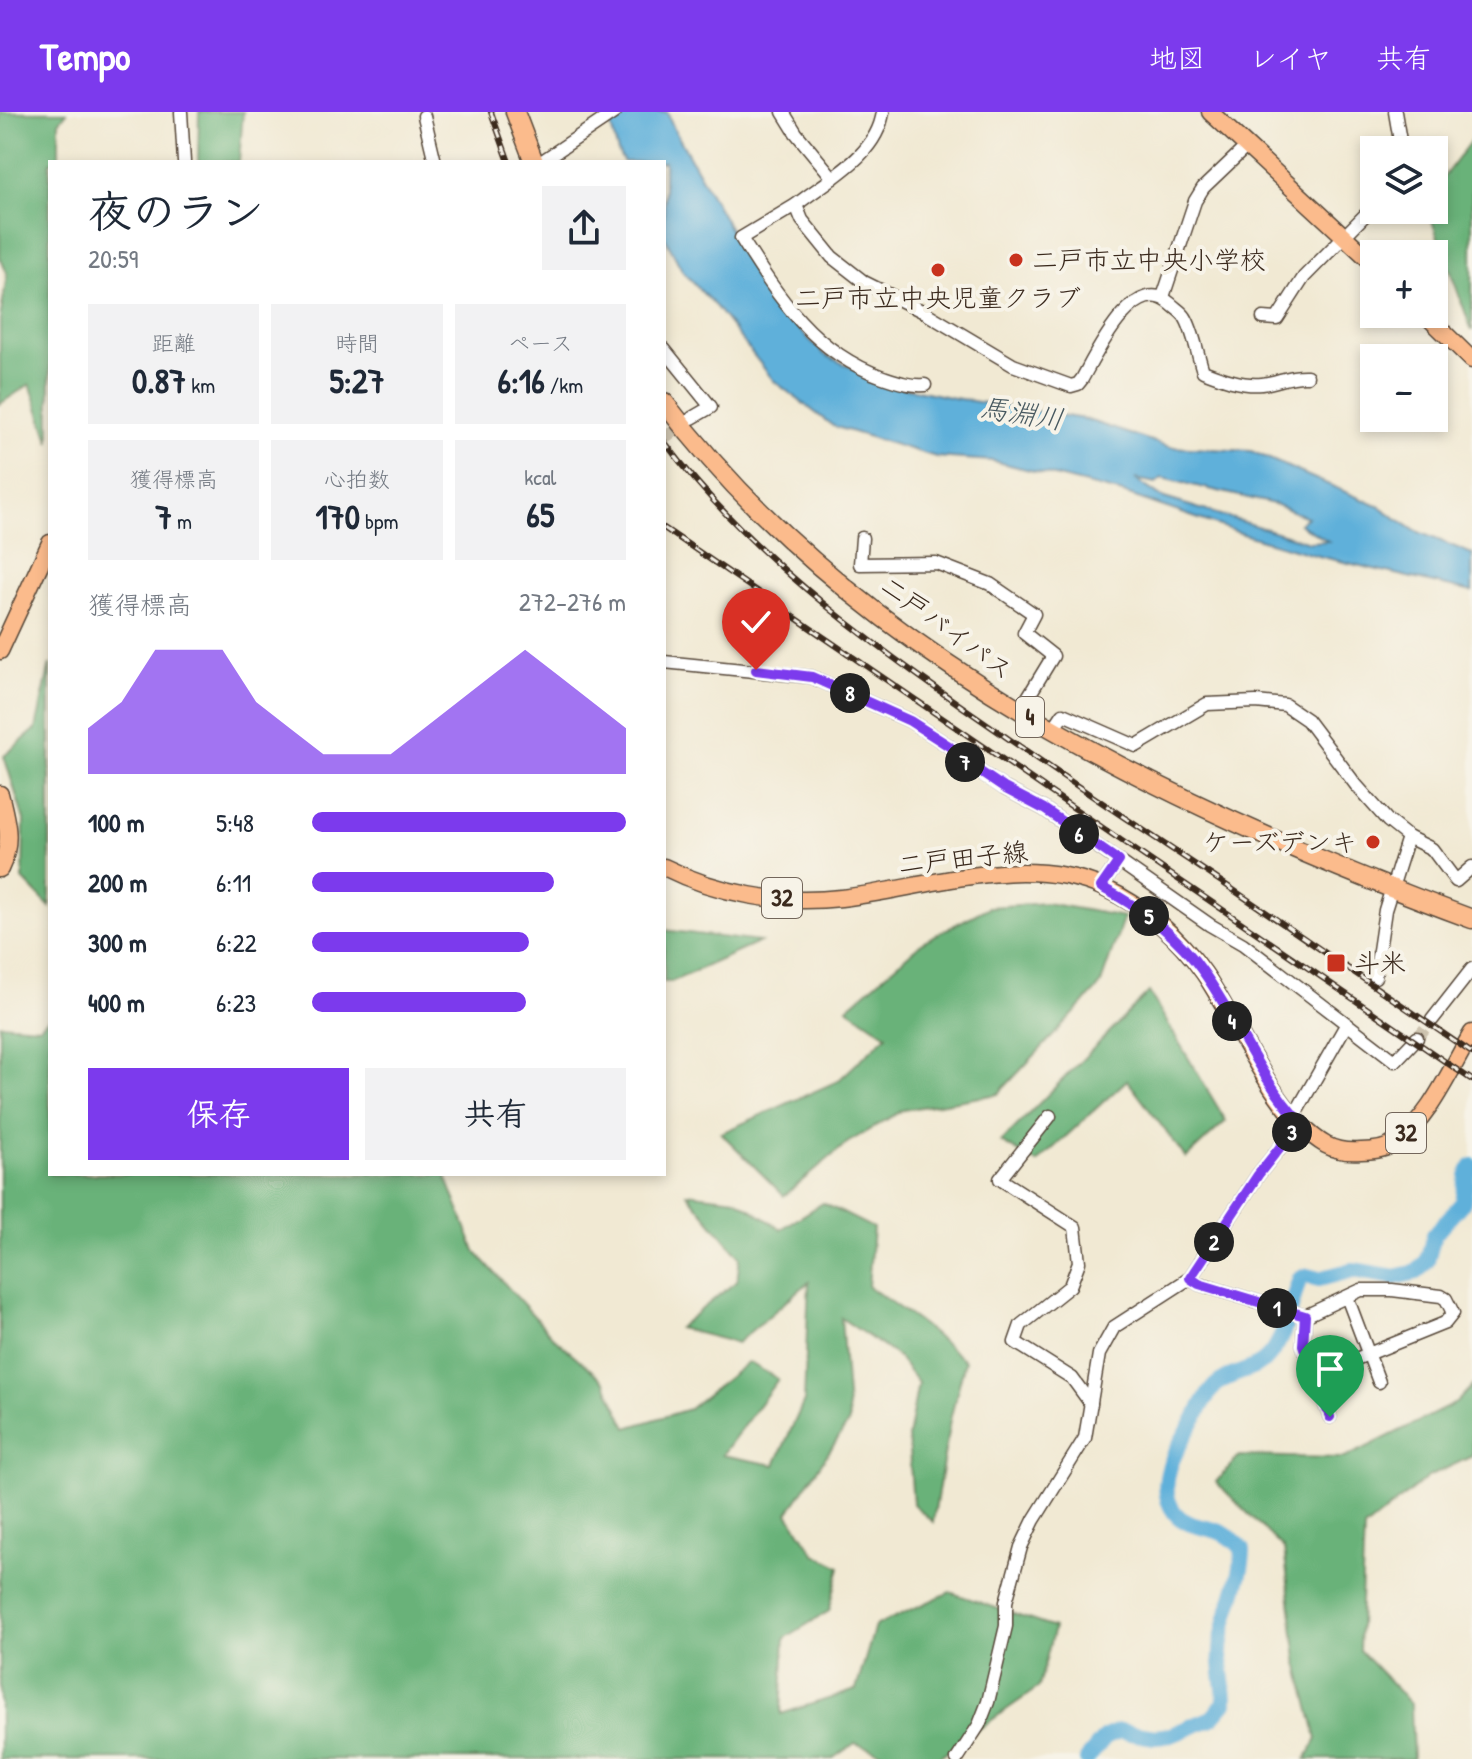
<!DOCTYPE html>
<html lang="ja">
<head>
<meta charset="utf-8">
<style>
  body { margin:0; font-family:"Patrick Hand","Klee One",sans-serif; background:#f2f2f3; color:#1f2937; height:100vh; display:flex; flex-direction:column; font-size:30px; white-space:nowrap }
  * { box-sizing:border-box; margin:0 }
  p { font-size:26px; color:#747a83 }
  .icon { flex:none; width:44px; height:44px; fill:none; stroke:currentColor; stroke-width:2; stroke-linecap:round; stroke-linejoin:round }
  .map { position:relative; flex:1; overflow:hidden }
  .details { position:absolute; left:48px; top:48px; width:618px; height:1016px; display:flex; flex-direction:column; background:#fff; border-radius:0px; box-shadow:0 4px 12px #0003 }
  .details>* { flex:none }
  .buttons { position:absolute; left:1360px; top:24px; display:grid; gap:16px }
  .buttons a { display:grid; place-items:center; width:88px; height:88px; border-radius:0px; background:#fff; box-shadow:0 4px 12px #0003; font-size:40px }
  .pin { position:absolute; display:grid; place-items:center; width:68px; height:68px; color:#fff; margin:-82px -34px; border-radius:50% 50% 50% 0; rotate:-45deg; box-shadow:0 0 8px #0007 }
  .pin .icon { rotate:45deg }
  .km { position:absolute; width:40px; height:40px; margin:-20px; border-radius:50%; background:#222; color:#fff; font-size:22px; line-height:40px; text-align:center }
  .round { display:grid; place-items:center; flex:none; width:84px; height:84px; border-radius:0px; background:#f2f2f3 }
  .summary { display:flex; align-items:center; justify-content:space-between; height:136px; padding:0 40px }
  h1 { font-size:44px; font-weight:800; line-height:60px }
  .stats { display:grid; grid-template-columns:repeat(3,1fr); gap:12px; height:136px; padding:8px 40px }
  .stats div { display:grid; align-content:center; border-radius:0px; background:#f2f2f3; text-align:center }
  .stats b { font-size:34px; font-weight:800 }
  .stats small { font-size:22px; font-weight:400 }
  .stats p { font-size:22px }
  .chart { height:224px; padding:16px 40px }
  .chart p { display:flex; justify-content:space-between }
  .chart svg { width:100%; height:144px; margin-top:8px; fill:#7c3aed; opacity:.7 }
  .action { display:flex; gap:16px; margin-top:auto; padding:16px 40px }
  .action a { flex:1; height:92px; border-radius:0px; background:#7c3aed; color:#fff; font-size:32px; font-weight:800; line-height:92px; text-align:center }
  .action a+a { background:#f2f2f3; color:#1f2937 }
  ul { padding:0 40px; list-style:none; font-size:26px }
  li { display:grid; grid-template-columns:128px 96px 1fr; align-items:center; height:60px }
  li i { height:20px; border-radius:10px; background:#7c3aed }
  header { display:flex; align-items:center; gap:48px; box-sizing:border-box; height:112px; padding:0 40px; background:#7c3aed; color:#fff }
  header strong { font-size:38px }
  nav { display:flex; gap:44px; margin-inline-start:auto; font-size:28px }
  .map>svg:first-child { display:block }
</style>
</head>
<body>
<header>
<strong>Tempo</strong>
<nav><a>地図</a><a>レイヤ</a><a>共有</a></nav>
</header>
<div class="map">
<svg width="1472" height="1647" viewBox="0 0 1472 1647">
  <rect width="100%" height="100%" fill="#f7f3e8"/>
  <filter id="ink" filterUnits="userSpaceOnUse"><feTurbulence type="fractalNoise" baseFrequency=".0125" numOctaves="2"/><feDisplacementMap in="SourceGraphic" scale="16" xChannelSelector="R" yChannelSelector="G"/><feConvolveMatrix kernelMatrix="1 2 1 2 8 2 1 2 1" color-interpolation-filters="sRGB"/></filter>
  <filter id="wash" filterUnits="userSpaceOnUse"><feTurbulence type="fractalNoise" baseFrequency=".006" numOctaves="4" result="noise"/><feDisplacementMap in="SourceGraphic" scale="32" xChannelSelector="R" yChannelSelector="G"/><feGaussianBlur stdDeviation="1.8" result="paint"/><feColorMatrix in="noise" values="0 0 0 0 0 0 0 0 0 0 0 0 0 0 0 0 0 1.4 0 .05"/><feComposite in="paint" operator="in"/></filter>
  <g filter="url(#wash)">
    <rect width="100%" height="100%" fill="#f1e9d3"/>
    <g fill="#69b279" stroke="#526e4c" stroke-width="2">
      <polygon points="0,0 67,0 59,10 59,50 50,50 50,331 30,272 0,292 0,208 7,162 0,145"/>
      <polygon points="199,0 243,0 239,50 198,50"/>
      <polygon points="1472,27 1472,219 1428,98 1434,98 1434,78"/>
      <polygon points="50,552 50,795 23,767 24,708 4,644 36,617"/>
      <polygon points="1046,791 1124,805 1100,874 998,982 903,998 847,1031 784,1084 721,1021 838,969 887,923 847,896 924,829 989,795"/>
      <polygon points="664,818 760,830 671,870 664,870"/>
      <polygon points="1149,880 1226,1009 1186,1046 1127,968 1037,1051 1001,1030"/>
      <polygon points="50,905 50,1062 445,1062 475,1139 553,1225 605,1270 627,1316 689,1297 748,1250 778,1267 722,1343 775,1353 804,1289 809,1170 737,1231 678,1216 737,1169 740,1145 687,1081 736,1087 781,1117 823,1091 873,1116 868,1174 923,1213 965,1249 950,1308 933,1410 913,1392 908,1325 918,1271 897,1244 841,1206 849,1310 788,1401 815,1442 840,1455 829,1499 785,1526 781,1602 856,1578 875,1514 950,1480 1054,1516 1039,1575 936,1647 900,1647 855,1631 832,1647 0,1647 0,912 39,915"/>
      <polygon points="1472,1274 1472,1344 1428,1365 1364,1417 1359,1538 1411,1592 1413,1647 1306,1647 1317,1627 1297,1547 1284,1437 1216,1370 1239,1344 1345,1346 1456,1291"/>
    </g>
    <path fill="#5fb0da" stroke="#4d6d7c" stroke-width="2" fill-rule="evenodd" d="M607 0H667L674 17 750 153 785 203 825 243 884 271 954 286 1084 307 1170 335 1251 339 1380 395 1414 418 1472 442V480L1314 443 1249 424 1123 381 993 349 936 345 833 314 774 269 715 194 683 160 664 124V50H624L618 40ZM1162 366 1274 392 1307 405 1299 412 1328 429 1309 430 1161 385 1135 367 1156 371Z"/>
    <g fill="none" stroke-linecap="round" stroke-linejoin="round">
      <path stroke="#5fb0da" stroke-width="16" d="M1087 1647 1105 1625 1119 1619 1155 1625 1171 1623 1212 1606 1225 1591C1225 1570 1218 1551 1222 1529 1226 1498 1242 1470 1243 1438 1221 1408 1192 1422 1175 1401 1152 1371 1180 1331 1196 1305 1201 1295 1207 1282 1215 1274 1230 1259 1254 1261 1268 1245 1288 1223 1290 1192 1300 1166L1307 1164 1319 1167 1353 1158 1395 1165 1417 1160 1427 1149 1434 1123 1463 1090 1467 1064 1472 1054"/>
    </g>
  </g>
  <g filter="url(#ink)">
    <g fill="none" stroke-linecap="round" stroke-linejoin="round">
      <g stroke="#cdc3af" stroke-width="12" stroke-dasharray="12 6" stroke-linecap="butt">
        <polyline points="664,326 687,310"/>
        <polyline points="1417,926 1432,908"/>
      </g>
      <g stroke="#564739" stroke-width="15">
        <g id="minor">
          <polyline points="181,0 184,50"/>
          <polyline points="783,0 796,21 833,66"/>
          <path d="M883 0C877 44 827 68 796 93L802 108 832 145 864 170 924 200 1013 253 1071 274 1078 272 1082 267C1096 242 1135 159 1171 192 1175 196 1182 200 1185 205 1193 217 1198 245 1203 259 1221 266 1242 274 1262 272 1279 270 1289 263 1307 264"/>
          <polyline points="1395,0 1400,29 1399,38"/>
          <polyline points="424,4 435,50"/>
          <polyline points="541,50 615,0"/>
          <path d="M796 93 741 126C778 185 814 241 883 265 898 270 909 274 925 273"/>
          <polyline points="1163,185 1195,89 1203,76 1246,35"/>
          <polyline points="1263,206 1277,207 1304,165 1374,94"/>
          <polyline points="664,237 711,295 692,306"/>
          <polyline points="862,426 860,452 936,451 990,472 1034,502 1024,521 1053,544 1019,600"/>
          <polyline points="664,550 812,565 910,609 949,634 964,649 1004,676 1044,697 1210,813 1243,832 1395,949 1417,926"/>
          <polyline points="1053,617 1063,602 1136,634 1207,592 1256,590 1285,593 1307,608 1356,673 1388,709 1408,725 1432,737 1456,769 1472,755"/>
          <polyline points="1101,775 1119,749"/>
          <polyline points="1375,865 1385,798 1408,725"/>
          <polyline points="1432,908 1472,857"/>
          <polyline points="1050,1004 1000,1067 1075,1115 1079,1150 1070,1174 1021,1213 1015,1230 1072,1266 1091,1292"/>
          <polyline points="1294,1004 1346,913"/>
          <polyline points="1190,1166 1199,1172 1305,1204 1361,1178 1392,1178 1441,1184 1446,1187 1453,1201 1445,1211 1314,1264"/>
          <polyline points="1347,1185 1379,1270"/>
          <polyline points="1305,1204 1303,1233 1330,1305"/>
          <polyline points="957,1647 979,1613 988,1590 1006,1514 1006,1490 1021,1435 1034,1408 1085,1326 1099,1242 1114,1215 1190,1166 1258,1063 1300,1010"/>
        </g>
      </g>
      <g stroke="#564739" stroke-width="19">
        <g id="major">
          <polyline points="1210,0 1374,152"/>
          <polyline points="1425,202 1472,248"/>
          <polyline points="0,539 50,431"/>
          <path d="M0 682C7 710 13 731 0 757"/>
          <path d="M664 755C718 782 780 793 841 786 925 777 1021 739 1104 776 1144 794 1179 825 1204 861 1237 909 1275 1004 1326 1033 1337 1039 1349 1040 1361 1039 1372 1039 1387 1037 1396 1030 1430 1007 1451 956 1472 921"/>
        </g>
      </g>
      <g stroke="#564739" stroke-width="21">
        <g id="highway">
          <polyline points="515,0 534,50"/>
          <path d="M664 290C858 547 1177 698 1472 807"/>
        </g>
      </g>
      <use href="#minor" stroke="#fff" stroke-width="12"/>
      <use href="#major" stroke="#fbbb8c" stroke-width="16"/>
      <use href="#highway" stroke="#fbbb8c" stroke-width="18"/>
      <g stroke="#3b2a1e" stroke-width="6">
        <g id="rail">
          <polyline points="491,0 509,50"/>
          <path d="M664 329C763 462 906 556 1041 649 1104 693 1168 734 1232 777 1312 831 1392 887 1472 941"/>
          <polyline points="664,416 1472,968"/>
        </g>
      </g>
      <use href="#rail" stroke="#f7f3e8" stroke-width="3" stroke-dasharray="9" stroke-linecap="butt"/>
    </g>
  </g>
  <g fill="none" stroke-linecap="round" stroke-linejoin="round" filter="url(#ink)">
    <g stroke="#fff" stroke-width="16">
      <path id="route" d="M756 558 812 565 910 609 949 634 964 649 1004 676 1044 697 1119 749 1101 775C1142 796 1177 822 1204 861 1238 909 1259 966 1300 1010L1258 1063 1190 1166 1199 1172 1305 1204 1303 1233 1330 1305"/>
    </g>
    <use href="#route" stroke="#7c3aed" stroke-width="10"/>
  </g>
  <g fill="#c8321e" stroke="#f7f3e8" stroke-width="3">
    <circle cx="1016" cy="148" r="8"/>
    <circle cx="938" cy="158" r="8"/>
    <circle cx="1373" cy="730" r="8"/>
    <rect x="1326" y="841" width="20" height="20" rx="4"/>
  </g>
  <g text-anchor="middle" stroke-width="8" stroke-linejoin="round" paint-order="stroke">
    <g fill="#f7f3e8" stroke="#73665b" stroke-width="2">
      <rect x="1016" y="585" width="28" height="40" rx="6"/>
      <rect x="762" y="766" width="40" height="40" rx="6"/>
      <rect x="1386" y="1001" width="40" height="40" rx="6"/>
    </g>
    <g font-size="24" font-weight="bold" fill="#3b2a1e">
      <text x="1030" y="613">4</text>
      <text x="782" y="794">32</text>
      <text x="1406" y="1029">32</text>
    </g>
    <g font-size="26" fill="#3b2a1e" stroke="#f7f3e8" text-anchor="start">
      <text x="1032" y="157">二戸市立中央小学校</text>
      <text x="938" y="195" text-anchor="middle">二戸市立中央児童クラブ</text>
      <text x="1357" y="739" text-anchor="end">ケーズデンキ</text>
      <text x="1354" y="860">斗米</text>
    </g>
    <g font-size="26" fill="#3b2a1e" stroke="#f7f3e8">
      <text transform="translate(947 516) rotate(36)" y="9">二戸バイパス</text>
      <text transform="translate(963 746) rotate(-6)" y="9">二戸田子線</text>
    </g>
    <g font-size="28" font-style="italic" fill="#485960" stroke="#f7f3e8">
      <text transform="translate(1022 301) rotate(9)" y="10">馬淵川</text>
    </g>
  </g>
</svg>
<div class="buttons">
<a><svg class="icon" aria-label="layers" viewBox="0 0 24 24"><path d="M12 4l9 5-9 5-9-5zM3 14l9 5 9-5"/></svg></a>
<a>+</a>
<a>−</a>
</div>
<div class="pin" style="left:1330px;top:1305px;background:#1e9e55"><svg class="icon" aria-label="arrive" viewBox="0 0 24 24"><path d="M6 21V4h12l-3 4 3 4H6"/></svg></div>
<div class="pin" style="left:756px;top:558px;background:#d93025"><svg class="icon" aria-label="check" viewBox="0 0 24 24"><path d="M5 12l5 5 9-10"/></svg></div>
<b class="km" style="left:1277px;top:1196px">1</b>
<b class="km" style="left:1214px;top:1130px">2</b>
<b class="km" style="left:1292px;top:1020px">3</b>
<b class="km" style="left:1232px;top:909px">4</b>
<b class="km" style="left:1149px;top:804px">5</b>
<b class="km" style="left:1079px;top:722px">6</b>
<b class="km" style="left:965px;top:650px">7</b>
<b class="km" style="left:850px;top:581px">8</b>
<section class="details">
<div class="summary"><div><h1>夜のラン</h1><p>20:59</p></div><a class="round"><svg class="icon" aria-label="share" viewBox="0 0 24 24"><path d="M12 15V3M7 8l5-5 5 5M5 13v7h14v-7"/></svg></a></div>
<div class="stats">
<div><p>距離</p><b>0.87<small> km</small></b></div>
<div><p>時間</p><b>5:27</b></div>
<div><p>ペース</p><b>6:16<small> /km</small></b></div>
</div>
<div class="stats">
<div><p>獲得標高</p><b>7<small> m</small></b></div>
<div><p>心拍数</p><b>170<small> bpm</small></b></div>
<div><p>kcal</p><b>65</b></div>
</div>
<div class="chart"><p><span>獲得標高</span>272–276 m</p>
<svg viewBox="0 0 160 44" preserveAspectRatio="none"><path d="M0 44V30L10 22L20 6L30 6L40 6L50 22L60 30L70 38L80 38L90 38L100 30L110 22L120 14L130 6L140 14L150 22L160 30V44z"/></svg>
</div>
<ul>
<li><b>100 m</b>5:48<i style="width:100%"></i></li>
<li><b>200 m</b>6:11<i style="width:77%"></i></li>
<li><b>300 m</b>6:22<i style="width:69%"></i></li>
<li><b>400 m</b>6:23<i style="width:68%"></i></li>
</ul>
<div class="action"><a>保存</a><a>共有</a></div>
</section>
</div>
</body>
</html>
